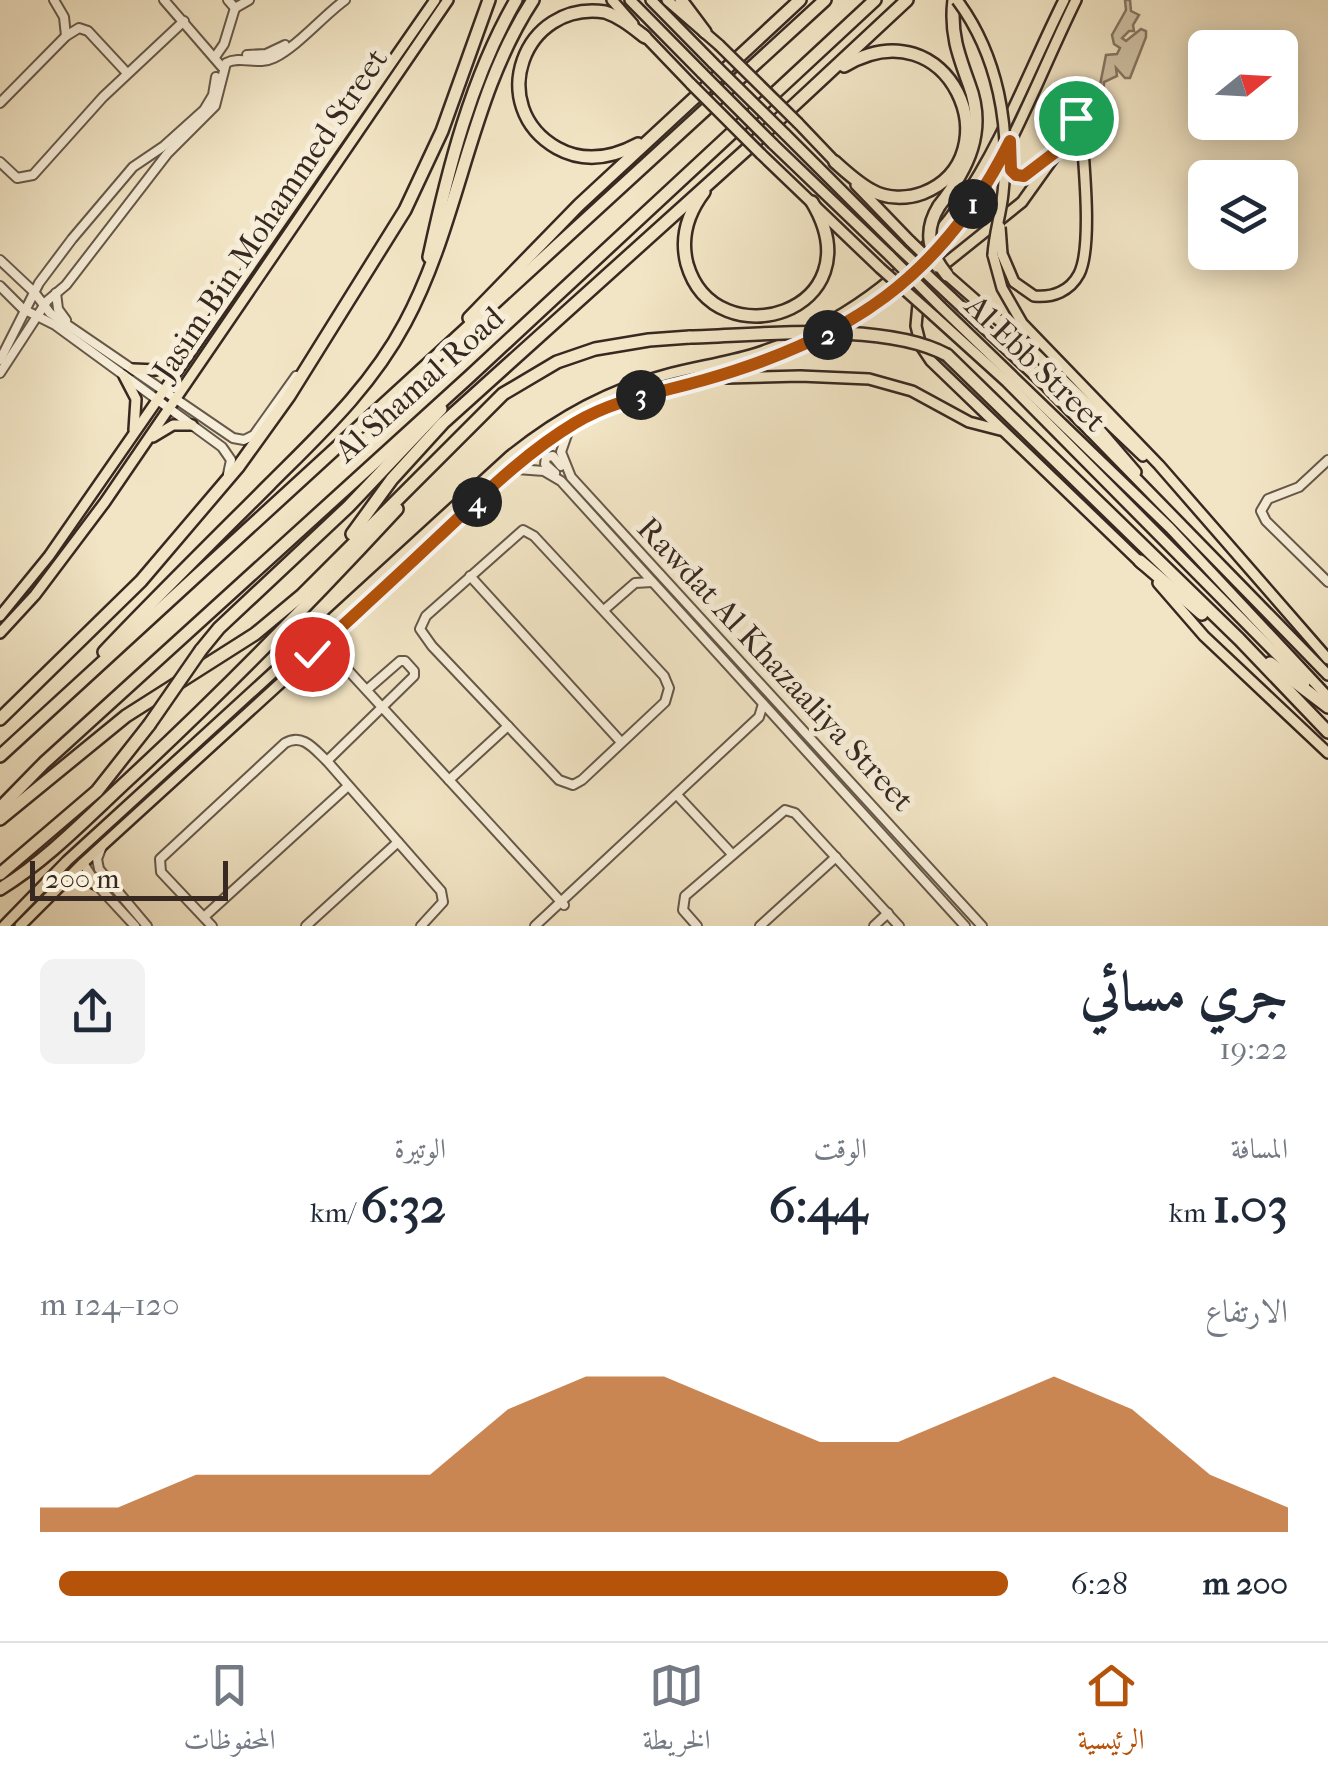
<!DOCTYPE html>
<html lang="ar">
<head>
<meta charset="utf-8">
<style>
  body { margin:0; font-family:"IM FELL French Canon",Amiri,serif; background:#f2f2f3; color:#1f2937; direction:rtl; height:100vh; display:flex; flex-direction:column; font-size:38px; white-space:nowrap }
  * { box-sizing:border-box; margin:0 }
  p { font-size:32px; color:#747a83 }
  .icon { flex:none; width:55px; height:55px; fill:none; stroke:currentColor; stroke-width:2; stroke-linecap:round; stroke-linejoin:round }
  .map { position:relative; height:926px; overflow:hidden; direction:ltr }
  .drawer { display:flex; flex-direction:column; background:#fff; flex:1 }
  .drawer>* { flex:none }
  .needle { width:65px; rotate:72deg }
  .buttons { position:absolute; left:1188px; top:30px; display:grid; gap:20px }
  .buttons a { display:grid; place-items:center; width:110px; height:110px; border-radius:15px; background:#fff; box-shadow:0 5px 25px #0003; font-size:50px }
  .scale { position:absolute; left:30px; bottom:25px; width:198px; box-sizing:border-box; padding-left:10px; border:5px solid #372921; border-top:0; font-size:28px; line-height:35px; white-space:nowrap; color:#372921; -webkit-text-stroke:8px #f7eed9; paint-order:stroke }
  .pin { position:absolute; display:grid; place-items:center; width:85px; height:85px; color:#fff; margin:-42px; border:5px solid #fff; border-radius:50%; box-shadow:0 2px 10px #0007 }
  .km { position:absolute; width:50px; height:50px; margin:-25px; border-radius:50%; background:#222; color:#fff; font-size:28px; line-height:50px; text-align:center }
  .round { display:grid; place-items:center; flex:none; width:105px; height:105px; border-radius:15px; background:#f2f2f3 }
  .headline { display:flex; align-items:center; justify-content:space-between; height:170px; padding:0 40px }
  h1 { font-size:55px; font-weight:800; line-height:75px }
  .metrics { display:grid; grid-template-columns:repeat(3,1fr); gap:15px; height:170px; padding:10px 40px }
  .metrics div { display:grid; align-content:center }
  .metrics b { font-size:50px; font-weight:800 }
  .metrics small { font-size:28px; font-weight:400 }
  .metrics p { font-size:28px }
  .chart { height:280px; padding:20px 40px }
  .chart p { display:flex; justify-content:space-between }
  .chart svg { width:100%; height:180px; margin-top:10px; fill:#b45309; opacity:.7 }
  ul { padding:0 40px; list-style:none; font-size:32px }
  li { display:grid; grid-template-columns:160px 120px 1fr; align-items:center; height:75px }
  li i { height:25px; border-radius:12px; background:#b45309 }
  .menu { display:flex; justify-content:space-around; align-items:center; height:140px; border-top:2px solid #e0e1e3; background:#fff; font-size:28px; color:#747a83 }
  .menu a { display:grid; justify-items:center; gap:5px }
  .menu .active { color:#b45309 }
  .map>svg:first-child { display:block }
</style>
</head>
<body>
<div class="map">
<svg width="1328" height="926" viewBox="0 0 1328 926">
  <rect width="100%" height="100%" fill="#f2e5c5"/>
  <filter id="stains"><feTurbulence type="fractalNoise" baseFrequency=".002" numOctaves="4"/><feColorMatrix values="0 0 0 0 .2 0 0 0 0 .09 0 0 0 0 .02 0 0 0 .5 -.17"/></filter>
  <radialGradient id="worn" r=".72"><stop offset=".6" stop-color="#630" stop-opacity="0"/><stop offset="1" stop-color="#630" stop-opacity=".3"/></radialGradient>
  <polygon fill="#d2c5a9" stroke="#847765" stroke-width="2.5" points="1125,0 1130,0 1131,11 1139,15 1133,25 1134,31 1129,31 1122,38 1126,41 1141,29 1146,31 1146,37 1130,78 1125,78 1116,68 1117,76 1104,82 1103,98 1097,100 1106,55 1117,54 1120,48 1114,44 1112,35 1126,10"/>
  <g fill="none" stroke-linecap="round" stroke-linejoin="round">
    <g stroke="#66584a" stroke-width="12">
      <g id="minor">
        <polyline points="54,0 64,17 66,36"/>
        <polyline points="164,0 222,67"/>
        <polyline points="228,0 235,8 249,0"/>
        <polyline points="247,55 266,54 285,45"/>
        <polyline points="215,57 224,44 235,8"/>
        <polyline points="0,103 66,36 79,28 88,31 127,73"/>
        <polyline points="0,162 17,178 33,175 103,97 184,21"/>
        <polyline points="0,260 34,292 50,313 233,438 244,440 254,435 296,376"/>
        <polyline points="0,286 23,309 55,325 222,447 231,460 228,474"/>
        <polyline points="56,293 58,309 66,320"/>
        <polyline points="0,360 39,283 72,239 133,167 164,146 204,110 213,95 216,77"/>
        <path d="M0 373 47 301 66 285 167 154 215 106 226 63C241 55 258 66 274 58 298 46 323 16 345 0"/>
        <polyline points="569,429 561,452 571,477 982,926"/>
        <polyline points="1328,460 1299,487 1268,499 1261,511 1266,521 1328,582"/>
        <polyline points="517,469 544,471 561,481 965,926"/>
        <polyline points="555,473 545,464 546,457 553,456 561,466"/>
        <polygon points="523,530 534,536 664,676 669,688 665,702 582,780 573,785 559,780 432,646 420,629 426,616"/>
        <polyline points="470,576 621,742"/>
        <polyline points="604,610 635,583 652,582"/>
        <polyline points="312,653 321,652 335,656 564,905"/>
        <polyline points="327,761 414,676 414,671 405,661 400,661 369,688"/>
        <polyline points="449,780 508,726"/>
        <polyline points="677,795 732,854"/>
        <polyline points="102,846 97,859 99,869 147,926"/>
        <polyline points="83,863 97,885 135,926"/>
        <polyline points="204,917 348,786"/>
        <path d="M212 926 161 872 160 859 285 743C303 733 314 749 327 761L441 891 443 902 421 926"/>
        <polyline points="306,926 398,842"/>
        <polyline points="535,926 759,717 763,704"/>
        <polyline points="697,926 683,910 685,896 785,810 795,813 899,926"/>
        <polyline points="760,926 836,857"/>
        <polyline points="874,926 888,913"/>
      </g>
    </g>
    <g stroke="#372921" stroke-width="14">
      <g id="major">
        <polyline points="612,0 633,24"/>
        <polyline points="630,0 702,73"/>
        <polyline points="651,0 713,63"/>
        <polyline points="667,0 719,45"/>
        <polyline points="644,35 691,84"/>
        <polyline points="1080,109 1067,139 1022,202 946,263 927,285 918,304 916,326 921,346 931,361 1142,564"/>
        <polyline points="798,123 839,166"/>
        <polyline points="785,134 900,249"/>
        <polyline points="773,144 890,256"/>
        <polyline points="761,154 880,268"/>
        <polyline points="1008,155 1011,170 1019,176 1044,162"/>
        <polyline points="856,185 910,241"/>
        <path d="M1002 254 1014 282 1034 296C1053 298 1070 291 1079 274 1094 245 1082 147 1080 111"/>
        <polyline points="993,255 1002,288 1022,323 1159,465 1328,659"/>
        <polyline points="947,275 1020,339 1143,456"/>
        <polyline points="951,297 1047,387 1328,675"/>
        <polyline points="941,307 1170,528 1328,697"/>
        <polyline points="934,316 1007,382 1305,683"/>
        <polyline points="133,369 156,370 186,355"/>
        <polyline points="124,376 136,399 134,430"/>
        <polyline points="727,378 800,376 869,379 912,391 969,422 1000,430"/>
        <polyline points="1068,393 1136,472"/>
        <polyline points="153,437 173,425 192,425"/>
        <polyline points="1158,583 1204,636 1328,753"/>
        <polyline points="0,616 49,556 435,0"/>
        <polyline points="0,633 35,595 105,502 448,0"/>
        <polyline points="66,881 82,877 97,885"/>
        <path d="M4 926 67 861 510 456C557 418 607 390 665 375 694 367 724 363 754 354 836 328 911 275 960 204 1002 144 1031 66 1064 0"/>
        <path d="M20 926 83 863 536 450C572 424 609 404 652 392 688 381 726 374 762 362 860 330 944 262 994 173 1025 117 1048 57 1076 0"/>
      </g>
    </g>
    <g stroke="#372921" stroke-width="16">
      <g id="highway">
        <polyline points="681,0 705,32"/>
        <path d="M638 144C612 158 584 163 557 148 485 107 523 0 605 12 620 17 632 27 645 37"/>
        <path d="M835 162C846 172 858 183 871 190 886 199 907 199 923 193 1014 157 950 3 844 66"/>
        <path d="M704 192C688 213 680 237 687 264 715 361 878 312 812 202"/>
        <path d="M939 206C968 169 987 131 969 84 958 54 950 32 954 0"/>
        <path d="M429 257C448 169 471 78 516 0"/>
        <polyline points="469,318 579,205 800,0"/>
        <polyline points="947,355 1239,639 1328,732"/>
        <polyline points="352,534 392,479 443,423 746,150 907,0"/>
        <polyline points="1140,561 1202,614"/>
        <polyline points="201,650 219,628 348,507 441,409"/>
        <path d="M104 652C158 595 214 540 269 485 320 434 371 387 405 323 460 221 469 97 533 0"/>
        <polyline points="1270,663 1328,707"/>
        <polyline points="0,719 141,581 238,467 289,396 405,210 442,131 489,0"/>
        <polyline points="0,756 825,0"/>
        <polyline points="0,808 44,763 470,376 875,0"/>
        <polyline points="0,819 126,716 255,634 302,595 503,394 557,362 595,349 649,340 690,337"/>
        <polyline points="0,874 97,791 149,725"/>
        <path d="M0 889C47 860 87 818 128 780 222 693 311 602 397 509"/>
      </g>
    </g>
    <use href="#minor" stroke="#f7eed9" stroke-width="8"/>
    <use href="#major" stroke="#f2e5c5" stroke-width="9"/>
    <use href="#highway" stroke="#f2e5c5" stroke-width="11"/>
    <g stroke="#372921" stroke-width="14" stroke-linecap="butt">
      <g id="major-bridge">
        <path d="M957 0C998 55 1011 127 1003 193 1001 214 994 234 993 255"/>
        <polyline points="719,45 798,123"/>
        <polyline points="713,63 785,134"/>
        <polyline points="702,73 773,144"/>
        <polyline points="691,84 761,154"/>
        <polyline points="1000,227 1002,254"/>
        <polyline points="910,241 937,267"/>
        <polyline points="900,249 951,297"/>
        <polyline points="890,256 941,307"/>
        <polyline points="880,268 934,316"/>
      </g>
    </g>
    <g stroke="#372921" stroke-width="16" stroke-linecap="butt">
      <g id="highway-bridge">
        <path d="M939 206C923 232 929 253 947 275"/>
        <path d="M690 337C762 335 884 321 947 355"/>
        <polyline points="149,725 201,650"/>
      </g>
    </g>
    <use href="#major-bridge" stroke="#f2e5c5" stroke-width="9"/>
    <use href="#highway-bridge" stroke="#f2e5c5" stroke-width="11"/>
  </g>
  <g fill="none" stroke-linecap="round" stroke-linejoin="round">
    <g stroke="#fff" stroke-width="20">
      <path id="route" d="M312 654C353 616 394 579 435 540 479 499 523 454 575 423 615 399 659 393 704 380 848 339 942 278 1010 141L1011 170 1016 175 1024 176 1062 147 1076 118"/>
    </g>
    <use href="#route" stroke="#b45309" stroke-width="12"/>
  </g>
  <g text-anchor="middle" stroke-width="10" stroke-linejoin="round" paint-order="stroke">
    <g font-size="32" fill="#372921" stroke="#f7eed9">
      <text transform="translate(270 214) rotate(-56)" y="11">Jasim Bin Mohammed Street</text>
      <text transform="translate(1036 363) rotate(44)" y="11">Al Ebb Street</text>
      <text transform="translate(419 384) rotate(-42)" y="11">Al Shamal Road</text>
      <text transform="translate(776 664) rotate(47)" y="11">Rawdat Al Khazaaliya Street</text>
    </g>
  </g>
  <rect width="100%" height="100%" filter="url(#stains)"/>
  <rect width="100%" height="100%" fill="url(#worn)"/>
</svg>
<div class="buttons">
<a><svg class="needle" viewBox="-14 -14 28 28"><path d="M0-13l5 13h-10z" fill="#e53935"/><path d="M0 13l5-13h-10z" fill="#747a83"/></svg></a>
<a><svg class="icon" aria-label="layers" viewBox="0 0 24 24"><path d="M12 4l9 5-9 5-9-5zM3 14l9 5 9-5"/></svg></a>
</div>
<div class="scale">200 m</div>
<div class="pin" style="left:1076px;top:118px;background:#1e9e55"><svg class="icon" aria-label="arrive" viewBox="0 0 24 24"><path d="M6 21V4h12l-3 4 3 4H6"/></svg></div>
<div class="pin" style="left:312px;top:654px;background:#d93025"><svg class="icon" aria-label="check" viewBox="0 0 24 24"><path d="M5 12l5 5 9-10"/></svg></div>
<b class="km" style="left:973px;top:204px">1</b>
<b class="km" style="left:828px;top:335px">2</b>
<b class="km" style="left:641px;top:395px">3</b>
<b class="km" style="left:477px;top:502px">4</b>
</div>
<section class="drawer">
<div class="headline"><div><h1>جري مسائي</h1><p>19:22</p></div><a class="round"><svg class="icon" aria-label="share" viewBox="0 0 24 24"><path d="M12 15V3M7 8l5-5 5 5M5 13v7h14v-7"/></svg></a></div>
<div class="metrics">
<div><p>المسافة</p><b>1.03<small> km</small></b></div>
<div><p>الوقت</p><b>6:44</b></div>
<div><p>الوتيرة</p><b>6:32<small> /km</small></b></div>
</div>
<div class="chart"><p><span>الارتفاع</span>120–124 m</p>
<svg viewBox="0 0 160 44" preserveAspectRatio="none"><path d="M0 44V38L10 38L20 30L30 30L40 30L50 30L60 14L70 6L80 6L90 14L100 22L110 22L120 14L130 6L140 14L150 30L160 38V44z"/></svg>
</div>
<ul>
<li><b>200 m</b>6:28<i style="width:98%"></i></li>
</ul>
</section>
<nav class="menu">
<a class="active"><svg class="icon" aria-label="home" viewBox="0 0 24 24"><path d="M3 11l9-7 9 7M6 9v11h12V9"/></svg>الرئيسية</a>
<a><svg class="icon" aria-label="map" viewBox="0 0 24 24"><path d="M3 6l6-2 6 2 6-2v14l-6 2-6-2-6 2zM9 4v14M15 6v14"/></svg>الخريطة</a>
<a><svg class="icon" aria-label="saved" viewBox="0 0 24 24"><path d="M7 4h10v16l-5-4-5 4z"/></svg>المحفوظات</a>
</nav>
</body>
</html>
